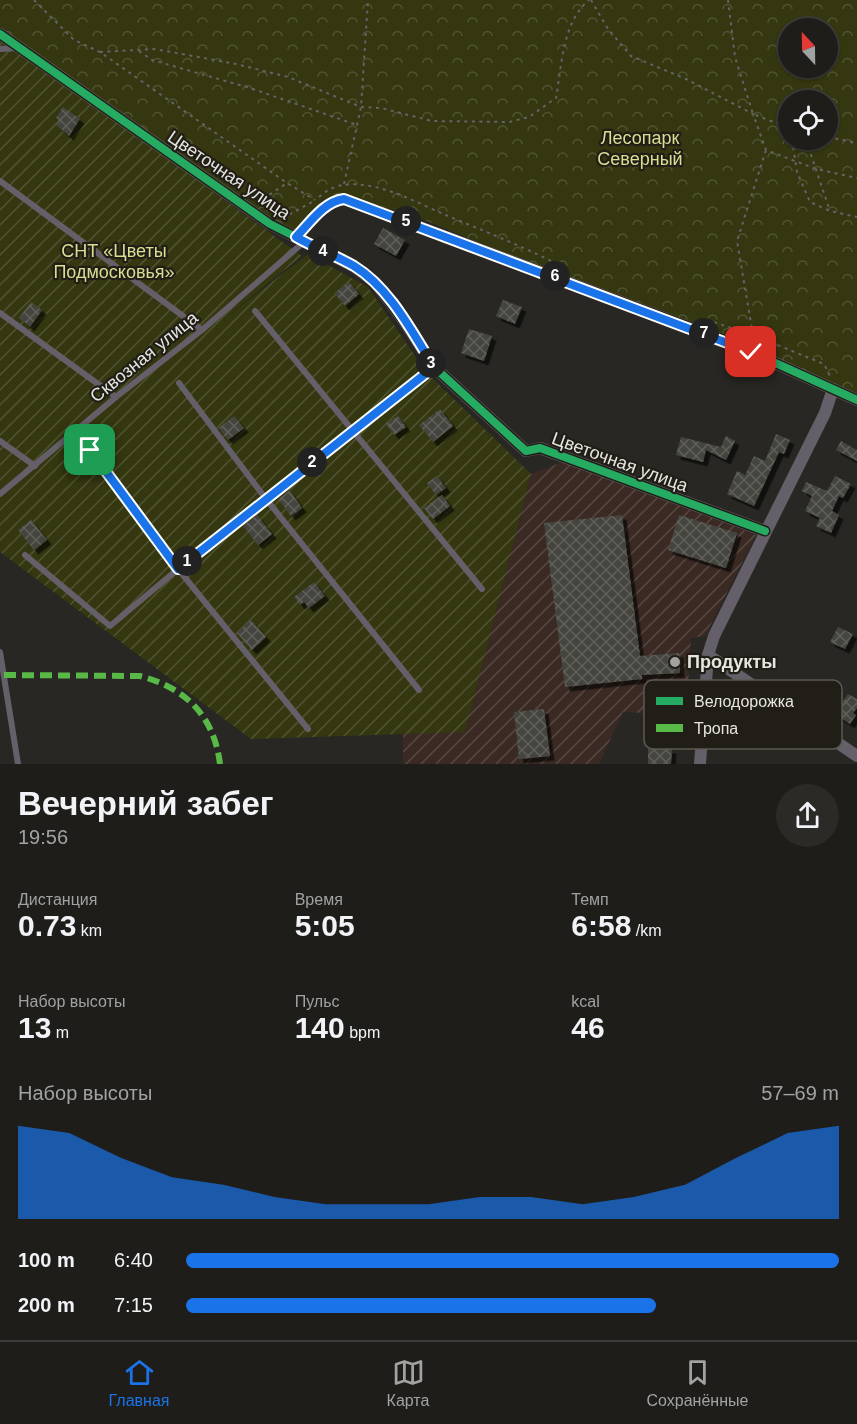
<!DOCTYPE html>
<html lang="ru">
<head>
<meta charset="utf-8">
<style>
  body { margin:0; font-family:Helvetica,sans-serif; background:#2b2a27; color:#f1f3f6; height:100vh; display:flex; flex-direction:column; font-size:22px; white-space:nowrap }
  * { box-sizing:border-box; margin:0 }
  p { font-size:20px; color:#a1a2a2 }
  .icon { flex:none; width:33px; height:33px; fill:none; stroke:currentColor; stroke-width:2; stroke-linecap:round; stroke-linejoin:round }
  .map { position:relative; height:764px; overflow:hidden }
  .details { display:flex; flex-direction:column; background:#1e1d1a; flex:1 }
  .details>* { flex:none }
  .needle { width:39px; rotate:338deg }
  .controls { position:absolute; left:778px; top:18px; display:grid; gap:12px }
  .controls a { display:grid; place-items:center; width:60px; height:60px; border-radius:50%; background:#1e1d1a; box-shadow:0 2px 4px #0004,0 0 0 2px #3c3b39; font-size:30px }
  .pin { position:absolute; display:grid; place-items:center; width:51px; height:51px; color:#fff; margin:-26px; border-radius:12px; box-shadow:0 3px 9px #0006 }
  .km { position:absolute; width:30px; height:30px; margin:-15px; border-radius:50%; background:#222; color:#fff; font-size:16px; line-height:30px; text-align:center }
  .round { display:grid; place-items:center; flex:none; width:63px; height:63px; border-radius:32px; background:#2b2a27 }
  .headline { display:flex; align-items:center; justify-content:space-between; height:102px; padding:0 18px }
  h1 { font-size:33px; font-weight:700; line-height:45px }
  .stats { display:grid; grid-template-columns:repeat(3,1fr); gap:9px; height:102px; padding:6px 18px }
  .stats div { display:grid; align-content:center }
  .stats b { font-size:30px; font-weight:700 }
  .stats small { font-size:16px; font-weight:400 }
  .stats p { font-size:16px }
  .chart { height:168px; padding:12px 18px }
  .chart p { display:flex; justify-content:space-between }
  .chart svg { width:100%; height:108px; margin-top:6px; fill:#1a73e8; opacity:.7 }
  ul { padding:0 18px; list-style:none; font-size:20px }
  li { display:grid; grid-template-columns:96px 72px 1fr; align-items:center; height:45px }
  li i { height:15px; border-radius:8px; background:#1a73e8 }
  .tab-bar { display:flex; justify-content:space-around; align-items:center; height:84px; border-top:2px solid #3c3b39; background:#1e1d1a; font-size:16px; color:#a1a2a2 }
  .tab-bar a { display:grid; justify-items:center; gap:3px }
  .tab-bar .on { color:#1a73e8 }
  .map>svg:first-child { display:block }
</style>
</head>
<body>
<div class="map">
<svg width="857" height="764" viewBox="0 0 857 764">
  <defs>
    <pattern id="industrial-furrows" width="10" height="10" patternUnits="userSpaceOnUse" patternTransform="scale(1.5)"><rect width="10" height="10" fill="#3a2a23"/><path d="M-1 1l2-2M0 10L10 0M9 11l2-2" fill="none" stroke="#564943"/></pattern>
    <pattern id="park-crowns" width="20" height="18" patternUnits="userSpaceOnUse" patternTransform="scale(1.5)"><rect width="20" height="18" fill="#34370f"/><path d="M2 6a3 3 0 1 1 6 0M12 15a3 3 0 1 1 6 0" fill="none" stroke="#515432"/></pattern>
    <pattern id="garden-furrows" width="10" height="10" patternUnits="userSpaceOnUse" patternTransform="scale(1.5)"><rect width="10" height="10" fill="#34370f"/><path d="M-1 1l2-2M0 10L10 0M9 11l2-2" fill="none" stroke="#515432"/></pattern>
    <pattern id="building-cross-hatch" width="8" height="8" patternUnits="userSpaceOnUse" patternTransform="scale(1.5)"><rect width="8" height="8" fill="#45443f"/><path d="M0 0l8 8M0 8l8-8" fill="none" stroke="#605f5a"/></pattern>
    <filter id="shadow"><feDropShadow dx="4.5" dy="4.5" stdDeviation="0" flood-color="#0009"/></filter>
  </defs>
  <rect width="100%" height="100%" fill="#282723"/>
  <polygon fill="url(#industrial-furrows)" points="565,461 756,535 705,636 691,638 686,715 623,712 599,764 403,764 403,734 465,731 531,474"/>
  <path fill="url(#park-crowns)" fill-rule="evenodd" d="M0 0H857V398L417 217 380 206 323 199 301 230 274 229 158 157 0 32ZM789 28H828V68H789ZM789 100H828V140H789Z"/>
  <polygon fill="url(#garden-furrows)" points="0,38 302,256 215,326 308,254 368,287 426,372 531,474 465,732 251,739 0,552"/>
  <g fill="url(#building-cross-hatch)" filter="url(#shadow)">
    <polygon points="63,107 80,119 69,136 56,125 59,120 56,118"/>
    <polygon points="383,228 405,240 396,256 374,244"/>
    <polygon points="349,282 359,294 345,306 334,293"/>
    <polygon points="503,300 522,307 515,324 496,316"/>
    <polygon points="31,302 42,310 30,327 19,318"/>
    <polygon points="469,329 492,336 484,361 461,353"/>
    <polygon points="440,409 453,426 433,442 419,425"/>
    <polygon points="234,416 244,428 228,440 219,428"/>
    <polygon points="398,416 406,427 394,435 386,424"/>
    <polygon points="776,434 790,440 784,454 779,452 754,506 727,494 737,471 745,475 754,456 765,461"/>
    <polygon points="726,436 735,441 726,460 706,450 703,462 676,455 681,437 721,447"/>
    <polygon points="841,441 857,450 857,461 836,450"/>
    <polygon points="437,476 446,488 436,495 427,483"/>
    <polygon points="835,476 851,484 843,498 839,496 832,511 839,515 831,533 816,526 820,518 805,511 812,496 802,491 806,482 827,491"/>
    <polygon points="290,491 302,508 291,516 278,499"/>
    <polygon points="442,495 450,506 433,519 424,508"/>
    <polygon points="257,515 272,534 258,545 243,526"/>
    <polygon points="622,515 640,656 679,653 680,673 642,675 642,679 565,687 544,523"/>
    <polygon points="679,515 737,533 726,568 668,550"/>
    <polygon points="31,520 47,540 34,550 18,530"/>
    <polygon points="314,582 325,596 309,608 304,602 300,605 294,597"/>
    <polygon points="251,620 266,637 252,650 237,633"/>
    <polygon points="838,627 853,634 845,649 830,642"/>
    <polygon points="848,694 857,699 857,708 853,713 856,715 850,724 835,714"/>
    <polygon points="544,709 550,756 519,759 514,712"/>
    <polygon points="648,749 672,749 671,764 648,764"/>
  </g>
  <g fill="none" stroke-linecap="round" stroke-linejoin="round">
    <g stroke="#666267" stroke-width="2" stroke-dasharray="3 4.5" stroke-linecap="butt">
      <polyline points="34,0 74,40 100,52 287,183"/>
      <polyline points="591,0 608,29 631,56 686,79 753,114 766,150 816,169 857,178"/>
      <polyline points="728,0 735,57 753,114 789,128"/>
      <polyline points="139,51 152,60 250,88 357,125"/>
      <path d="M100 52 155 49 236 64 288 77 361 107 381 108 432 121 509 122 529 117 556 98C562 65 562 23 589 0"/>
      <polyline points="828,137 857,143"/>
      <polyline points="792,140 797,172 810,202 830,211 857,217"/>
      <polyline points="806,140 830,211"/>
      <polyline points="344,184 361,107 368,0"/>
      <path d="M319 197C326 191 334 186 343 185 378 180 417 203 448 216 487 232 524 247 561 266"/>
      <polyline points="257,203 287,183 315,200"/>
      <polyline points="283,218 312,202"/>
      <polyline points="707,320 753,335 824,364 830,376"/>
      <polyline points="753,335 737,241 766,150"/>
    </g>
    <g stroke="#655f6a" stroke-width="6">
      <polyline points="0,49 17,48"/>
      <polyline points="0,181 202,330"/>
      <polyline points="255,311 482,589"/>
      <polyline points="0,313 116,397"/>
      <polyline points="179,383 266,499 419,690"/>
      <polyline points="0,441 35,466"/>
      <polyline points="90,450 178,569 308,729"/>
      <polyline points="0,494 116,397 202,330 304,242"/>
      <polyline points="25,555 110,626 178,569 434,367"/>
      <polyline points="0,652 18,764"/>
    </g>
    <g stroke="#655f6a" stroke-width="12">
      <polyline points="0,34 270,224 355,267 376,283 407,325 434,367 526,451 540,448 765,531"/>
      <path d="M296 237C310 223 323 202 344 199L729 342 857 400"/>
      <polyline points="708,655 857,756"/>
      <polyline points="700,764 708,655 714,636 825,413 833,389"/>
    </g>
    <path stroke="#58b947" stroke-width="6" stroke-dasharray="12 6" stroke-linecap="butt" d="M4 675 140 676C186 688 214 716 220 764"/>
    <g stroke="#211e17" stroke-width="11">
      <g id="cycleway">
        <polyline points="0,34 270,224 355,267 376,283 407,325 434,367 526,451 540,448 765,531"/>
        <path d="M296 237C310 223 323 202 344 199L729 342 857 400"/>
      </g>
    </g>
    <use href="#cycleway" stroke="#26ab63" stroke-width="8"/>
  </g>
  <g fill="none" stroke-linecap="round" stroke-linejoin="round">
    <g stroke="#fff" stroke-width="12">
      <path id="route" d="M90 450 178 569 434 367C412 332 390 288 354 266 335 255 315 248 296 237 310 223 323 202 344 199L751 352"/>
    </g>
    <use href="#route" stroke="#1a73e8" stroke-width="8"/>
  </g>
  <circle fill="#a4a29e" stroke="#211e17" stroke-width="2" cx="675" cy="662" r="6"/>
  <g text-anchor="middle" stroke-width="4.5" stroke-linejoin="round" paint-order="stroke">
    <g font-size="18" fill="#d7df90" stroke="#211e17">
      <text x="640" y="144">Лесопарк<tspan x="640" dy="21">Северный</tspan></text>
      <text x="114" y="257">СНТ «Цветы<tspan x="114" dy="21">Подмосковья»</tspan></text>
    </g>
    <g font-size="18" fill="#e7e5e0" stroke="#211e17">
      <text transform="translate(229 175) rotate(34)" y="6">Цветочная улица</text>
      <text transform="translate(144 357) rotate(-39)" y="6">Сквозная улица</text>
      <text transform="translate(620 462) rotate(20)" y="6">Цветочная улица</text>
    </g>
    <g font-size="18" font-weight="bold" fill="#e7e5e0" stroke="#211e17" text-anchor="start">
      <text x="687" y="668">Продукты</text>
    </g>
  </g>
  <rect x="644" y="680" width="198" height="69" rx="9" fill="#211e17" stroke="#5c5a53" stroke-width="1.5"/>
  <rect x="656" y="697" width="27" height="8" fill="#26ab63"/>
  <rect x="656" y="724" width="27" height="8" fill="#58b947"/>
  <g font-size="16" fill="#e7e5e0">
    <text x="694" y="707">Велодорожка</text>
    <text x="694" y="734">Тропа</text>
  </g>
</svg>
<div class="controls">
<a><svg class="needle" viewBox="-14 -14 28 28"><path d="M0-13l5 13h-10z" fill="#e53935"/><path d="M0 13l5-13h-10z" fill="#a1a2a2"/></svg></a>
<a><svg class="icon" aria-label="locate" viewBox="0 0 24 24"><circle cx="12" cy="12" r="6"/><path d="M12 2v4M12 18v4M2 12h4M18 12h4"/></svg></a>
</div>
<div class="pin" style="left:90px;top:450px;background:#1e9e55"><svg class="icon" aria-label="arrive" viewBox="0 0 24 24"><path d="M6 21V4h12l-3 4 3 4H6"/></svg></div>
<div class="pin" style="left:751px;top:352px;background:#d93025"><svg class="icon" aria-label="check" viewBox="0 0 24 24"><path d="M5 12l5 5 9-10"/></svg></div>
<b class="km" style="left:187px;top:561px">1</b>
<b class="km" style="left:312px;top:462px">2</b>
<b class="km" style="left:431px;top:363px">3</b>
<b class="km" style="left:323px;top:251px">4</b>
<b class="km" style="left:406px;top:221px">5</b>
<b class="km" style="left:555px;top:276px">6</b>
<b class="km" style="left:704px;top:333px">7</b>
</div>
<section class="details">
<div class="headline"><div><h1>Вечерний забег</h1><p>19:56</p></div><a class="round"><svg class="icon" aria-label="share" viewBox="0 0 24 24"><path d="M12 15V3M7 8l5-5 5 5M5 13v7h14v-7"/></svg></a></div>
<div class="stats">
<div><p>Дистанция</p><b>0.73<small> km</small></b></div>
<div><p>Время</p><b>5:05</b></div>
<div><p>Темп</p><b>6:58<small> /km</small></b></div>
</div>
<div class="stats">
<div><p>Набор высоты</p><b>13<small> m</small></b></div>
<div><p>Пульс</p><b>140<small> bpm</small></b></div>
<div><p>kcal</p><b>46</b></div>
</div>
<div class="chart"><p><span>Набор высоты</span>57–69 m</p>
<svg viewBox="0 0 160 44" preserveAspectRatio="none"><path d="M0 44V6L10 9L20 19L30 27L40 30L50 35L60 38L70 38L80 38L90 35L100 35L110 38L120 35L130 30L140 19L150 9L160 6V44z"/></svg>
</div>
<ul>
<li><b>100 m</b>6:40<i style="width:100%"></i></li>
<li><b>200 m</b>7:15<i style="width:72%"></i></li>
</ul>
</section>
<nav class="tab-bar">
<a class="on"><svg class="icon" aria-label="home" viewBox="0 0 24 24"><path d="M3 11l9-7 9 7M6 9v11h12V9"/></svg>Главная</a>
<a><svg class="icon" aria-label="map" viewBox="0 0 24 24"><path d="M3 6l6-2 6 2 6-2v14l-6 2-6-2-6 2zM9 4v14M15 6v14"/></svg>Карта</a>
<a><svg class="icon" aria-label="saved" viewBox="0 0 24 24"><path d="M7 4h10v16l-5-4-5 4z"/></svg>Сохранённые</a>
</nav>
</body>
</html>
